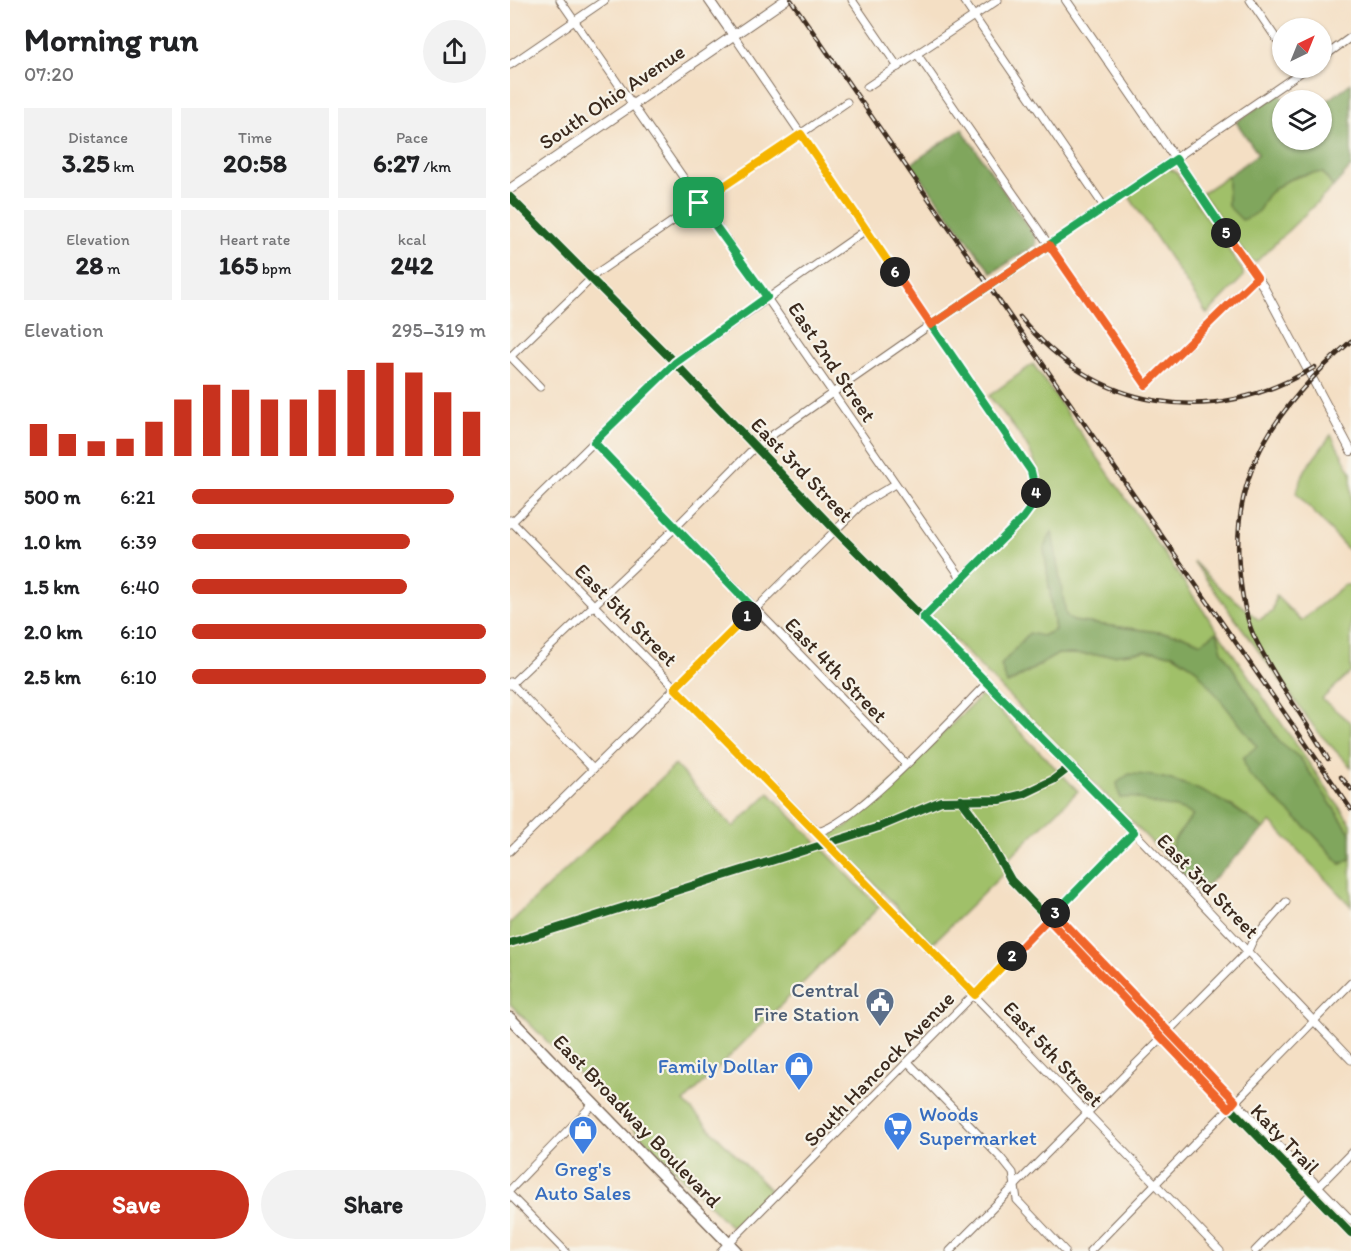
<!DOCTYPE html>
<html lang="en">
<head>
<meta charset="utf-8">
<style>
  body { margin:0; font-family:Itim,sans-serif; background:#f2f2f2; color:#202124; height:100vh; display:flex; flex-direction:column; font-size:22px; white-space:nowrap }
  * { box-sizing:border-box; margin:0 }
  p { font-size:20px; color:#757577 }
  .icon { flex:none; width:33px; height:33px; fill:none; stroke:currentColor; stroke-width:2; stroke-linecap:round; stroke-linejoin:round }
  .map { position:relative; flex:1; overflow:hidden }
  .sheet { display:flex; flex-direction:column; background:#fff; width:510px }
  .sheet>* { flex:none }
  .needle { width:39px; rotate:43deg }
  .fabs { position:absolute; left:762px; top:18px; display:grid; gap:12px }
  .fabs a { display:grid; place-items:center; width:60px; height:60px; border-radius:50%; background:#fff; box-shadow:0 2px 4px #0004; font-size:30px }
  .pin { position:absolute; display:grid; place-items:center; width:51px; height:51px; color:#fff; margin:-26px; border-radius:12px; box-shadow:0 3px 9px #0006 }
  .km { position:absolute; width:30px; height:30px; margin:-15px; border-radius:50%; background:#222; color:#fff; font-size:16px; line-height:30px; text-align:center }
  .round { display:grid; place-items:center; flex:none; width:63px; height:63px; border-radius:32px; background:#f2f2f2 }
  .headline { display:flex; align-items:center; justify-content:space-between; height:102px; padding:0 24px }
  h1 { font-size:33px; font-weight:800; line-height:45px }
  .stats { display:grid; grid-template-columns:repeat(3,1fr); gap:9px; height:102px; padding:6px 24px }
  .stats div { display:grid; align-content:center; border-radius:0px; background:#f2f2f2; text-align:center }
  .stats b { font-size:26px; font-weight:800 }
  .stats small { font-size:16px; font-weight:400 }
  .stats p { font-size:16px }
  .chart { height:168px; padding:12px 24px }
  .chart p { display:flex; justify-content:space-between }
  .chart svg { width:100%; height:108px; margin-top:6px; stroke:#c8321e; stroke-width:6 }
  .action { display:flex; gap:12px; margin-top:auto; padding:12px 24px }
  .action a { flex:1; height:69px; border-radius:36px; background:#c8321e; color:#fff; font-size:24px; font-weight:800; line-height:69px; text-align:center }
  .action a+a { background:#f2f2f2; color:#202124 }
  ul { padding:0 24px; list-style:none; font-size:20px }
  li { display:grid; grid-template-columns:96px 72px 1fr; align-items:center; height:45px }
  li i { height:15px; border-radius:8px; background:#c8321e }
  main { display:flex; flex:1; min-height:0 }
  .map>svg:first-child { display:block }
</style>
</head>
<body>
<main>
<section class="sheet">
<div class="headline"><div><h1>Morning run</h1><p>07:20</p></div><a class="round"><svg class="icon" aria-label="share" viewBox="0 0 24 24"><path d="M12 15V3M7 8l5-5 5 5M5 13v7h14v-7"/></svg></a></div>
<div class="stats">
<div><p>Distance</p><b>3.25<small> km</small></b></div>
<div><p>Time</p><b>20:58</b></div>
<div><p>Pace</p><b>6:27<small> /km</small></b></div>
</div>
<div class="stats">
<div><p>Elevation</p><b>28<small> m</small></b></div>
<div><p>Heart rate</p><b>165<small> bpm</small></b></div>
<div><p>kcal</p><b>242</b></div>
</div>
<div class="chart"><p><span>Elevation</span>295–319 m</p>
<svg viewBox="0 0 160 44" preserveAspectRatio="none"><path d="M5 44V31M15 44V35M25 44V38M35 44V37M45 44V30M55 44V21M65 44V15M75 44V17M85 44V21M95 44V21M105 44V17M115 44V9M125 44V6M135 44V10M145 44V18M155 44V26"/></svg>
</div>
<ul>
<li><b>500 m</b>6:21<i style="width:89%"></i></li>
<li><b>1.0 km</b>6:39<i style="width:74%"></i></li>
<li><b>1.5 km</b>6:40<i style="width:73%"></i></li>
<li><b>2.0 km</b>6:10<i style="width:100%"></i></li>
<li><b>2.5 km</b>6:10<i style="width:100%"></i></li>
</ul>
<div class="action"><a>Save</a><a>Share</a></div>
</section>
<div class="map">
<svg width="841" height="1251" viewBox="0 0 841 1251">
  <rect width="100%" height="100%" fill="#f7f3e8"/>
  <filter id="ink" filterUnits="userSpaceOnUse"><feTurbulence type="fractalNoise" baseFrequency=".0167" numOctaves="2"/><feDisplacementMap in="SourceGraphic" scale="12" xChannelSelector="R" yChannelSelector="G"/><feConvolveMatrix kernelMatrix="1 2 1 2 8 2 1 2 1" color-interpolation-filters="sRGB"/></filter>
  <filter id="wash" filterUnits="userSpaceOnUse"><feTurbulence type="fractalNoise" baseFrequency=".008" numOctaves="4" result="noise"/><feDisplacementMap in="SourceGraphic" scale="24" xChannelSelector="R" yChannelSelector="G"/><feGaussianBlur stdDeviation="1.35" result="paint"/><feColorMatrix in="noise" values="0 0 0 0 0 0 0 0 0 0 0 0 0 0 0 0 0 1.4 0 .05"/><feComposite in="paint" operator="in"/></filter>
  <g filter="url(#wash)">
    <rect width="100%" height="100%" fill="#f4dfc4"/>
    <g fill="#a0c069" stroke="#6e7544" stroke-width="1.5">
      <polygon points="658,168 666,172 733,271 733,277 697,314 618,195"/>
      <polygon points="803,172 813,173 823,187 746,262 740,261 692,193 718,176 718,206 759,193 776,181"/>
      <path d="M523 364 841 824V834L790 758 770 743 712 651 707 632 691 643 671 635 563 621 556 616 542 533 534 548 545 630 532 636 498 684 548 654 602 655 635 651 663 654 685 668 706 692 747 746 803 834 831 864 841 858V906L761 822 754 829 721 805 628 796C648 806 663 804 683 815L665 839 657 858 420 615 519 508C522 503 526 497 528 492 538 462 496 418 479 396Z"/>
      <polygon points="821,435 841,472 841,553 786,493 795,470"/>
      <polygon points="683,561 709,587 749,620 762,612 766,596 791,621 834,585 841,585 841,672 812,699 841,723 841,767 807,731"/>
      <polygon points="471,696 476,697 568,791 497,860 502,865 422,944 318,835 337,826"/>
      <polygon points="165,765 223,827 259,793 369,907 174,1102 260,1190 226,1224 220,1226 0,1004 0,923"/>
    </g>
    <g fill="#80a65d" stroke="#5e683e" stroke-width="1.5">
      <path d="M841 83V167L823 187 813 173C797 171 773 180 761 192 748 203 757 212 732 220L718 206V176L748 154 726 122 769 93 774 100 772 140H812V105Z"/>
      <polygon points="452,129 525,237 526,245 482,273 401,164"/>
      <polygon points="542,532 556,615 563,621 671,635 691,643 707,632 712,651 770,743 790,758 841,834 841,858 831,864 803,834 738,774 733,758 747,746 685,668 663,654 635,651 602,655 548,654 497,684 491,665 519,633 532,636 545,630 534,548"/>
      <path d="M619 774C668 774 716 800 754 829L690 892 657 858 665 839 683 815C665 805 660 808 642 803 627 799 628 796 610 798L607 783Z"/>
    </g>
  </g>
  <g filter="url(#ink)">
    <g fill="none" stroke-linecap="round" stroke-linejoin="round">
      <g stroke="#7c6958" stroke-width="9">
        <g id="minor">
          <polyline points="50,0 452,579"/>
          <polyline points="342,0 388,67"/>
          <polyline points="453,0 595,208"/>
          <polyline points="740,0 772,47"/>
          <path d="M224 36 521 471C529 491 525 502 513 518L413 618"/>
          <polyline points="407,54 636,385 747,277"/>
          <polyline points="812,58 841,37"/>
          <polyline points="0,65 95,0"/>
          <polyline points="357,87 488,0"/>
          <polyline points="0,197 165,363 325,530 561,766 841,1060"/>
          <polyline points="539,245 797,68"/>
          <polyline points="0,356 30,387"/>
          <polyline points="0,357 87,273 337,102"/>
          <polyline points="84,442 396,764"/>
          <polyline points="0,520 307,832 710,1251"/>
          <polyline points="0,524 165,363 356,230"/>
          <polyline points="0,682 83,769"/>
          <polyline points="0,685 165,528 245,447 423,323"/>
          <path d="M307 832C345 825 446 714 478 682"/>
          <polyline points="0,851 353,503 385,484"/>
          <polyline points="543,914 841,1220"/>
          <polyline points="398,1062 491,1158 503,1173 507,1200 555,1251"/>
          <polyline points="0,1190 83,1104"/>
          <polyline points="0,1195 55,1251"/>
          <polyline points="211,1251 624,832"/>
          <polyline points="440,1251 738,951 743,940 776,902"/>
          <polyline points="580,1251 841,983"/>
          <polyline points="745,1251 841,1153"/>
        </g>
      </g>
      <g stroke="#7c6958" stroke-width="10">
        <polyline id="tertiary" points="556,0 753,286 841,451"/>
      </g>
      <g stroke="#7c6958" stroke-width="11">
        <g id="secondary">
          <polyline points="199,0 224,36"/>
          <polyline points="0,189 275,0"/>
        </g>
      </g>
      <g stroke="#7c6958" stroke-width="13">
        <polyline id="trunk" points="0,1018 226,1251"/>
      </g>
      <use href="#minor" stroke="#fff" stroke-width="7"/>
      <use href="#tertiary" stroke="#fff" stroke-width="8"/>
      <use href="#secondary" stroke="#fff" stroke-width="9"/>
      <use href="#trunk" stroke="#fff" stroke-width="10"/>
      <g stroke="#3b2a1e" stroke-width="4.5">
        <g id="rail">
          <polyline points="281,0 841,809"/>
          <path d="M510 317C588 412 700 429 805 367"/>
          <path d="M818 759C794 717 763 677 743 634 734 613 731 589 729 567 721 467 770 404 841 341"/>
          <polyline points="831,777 841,789"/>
        </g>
      </g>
      <use href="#rail" stroke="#f7f3e8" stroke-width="2" stroke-dasharray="7" stroke-linecap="butt"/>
      <g stroke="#7c6958" stroke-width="9" stroke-linecap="butt">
        <polyline id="minor-bridge" points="428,321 539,245"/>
      </g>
      <use href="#minor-bridge" stroke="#fff" stroke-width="7"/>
      <g stroke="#f7f3e8" stroke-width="11">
        <g id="cycleway">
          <polyline points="0,197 165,363 325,530 561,766 543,780 514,794 490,800 431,801 369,827 0,943"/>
          <polyline points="451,800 470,825 501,880 841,1233"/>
        </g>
      </g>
      <use href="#cycleway" stroke="#1b5e20" stroke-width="8"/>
    </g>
  </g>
  <g fill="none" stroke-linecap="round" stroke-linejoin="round" filter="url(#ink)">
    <g stroke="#fff" stroke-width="12">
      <polyline id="split-1" points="189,203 257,297 165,363 84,442 244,609 237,616"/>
    </g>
    <g stroke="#fff" stroke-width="12">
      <polyline id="split-2" points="237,616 165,688 465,995 502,956"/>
    </g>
    <g stroke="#fff" stroke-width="12">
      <polyline id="split-3" points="502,956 538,919 714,1103 719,1108 725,1101 545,913"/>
    </g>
    <g stroke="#fff" stroke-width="12">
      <polyline id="split-4" points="526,493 524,503 513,518 413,618 624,832 545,913"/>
    </g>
    <g stroke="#fff" stroke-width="12">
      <polyline id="split-5" points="526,493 521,471 421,325 666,159 716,233"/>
    </g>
    <g stroke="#fff" stroke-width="12">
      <polyline id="split-6" points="385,272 421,325 539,245 636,385 747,277 716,233"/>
    </g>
    <g stroke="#fff" stroke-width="12">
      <polyline id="split-7" points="189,203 291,134 385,272"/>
    </g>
    <use href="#split-1" stroke="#22a559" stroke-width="8"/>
    <use href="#split-2" stroke="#f5b400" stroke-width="8"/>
    <use href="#split-3" stroke="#f0652b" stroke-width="8"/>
    <use href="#split-4" stroke="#22a559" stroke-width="8"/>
    <use href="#split-5" stroke="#22a559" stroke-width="8"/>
    <use href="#split-6" stroke="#f0652b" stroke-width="8"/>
    <use href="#split-7" stroke="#f5b400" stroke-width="8"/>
  </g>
  <defs>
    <g id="civic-pin" transform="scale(1.5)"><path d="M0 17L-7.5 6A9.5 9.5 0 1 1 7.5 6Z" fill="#5c6f8a" stroke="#f7f3e8"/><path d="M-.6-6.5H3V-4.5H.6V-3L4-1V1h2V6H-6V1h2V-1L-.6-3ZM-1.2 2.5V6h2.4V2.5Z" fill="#fff"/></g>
    <g id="shop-pin" transform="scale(1.5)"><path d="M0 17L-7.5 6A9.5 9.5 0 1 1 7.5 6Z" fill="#3f7fe0" stroke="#f7f3e8"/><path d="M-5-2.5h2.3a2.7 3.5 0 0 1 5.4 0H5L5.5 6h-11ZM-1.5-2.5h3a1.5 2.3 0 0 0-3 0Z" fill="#fff"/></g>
    <g id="supermarket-pin" transform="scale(1.5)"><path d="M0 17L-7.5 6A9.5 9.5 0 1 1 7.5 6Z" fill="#3f7fe0" stroke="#f7f3e8"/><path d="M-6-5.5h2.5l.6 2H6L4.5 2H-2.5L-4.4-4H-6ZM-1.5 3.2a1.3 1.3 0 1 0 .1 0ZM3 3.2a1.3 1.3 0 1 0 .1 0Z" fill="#fff"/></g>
  </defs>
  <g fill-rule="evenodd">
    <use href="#civic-pin" x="370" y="1002"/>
    <use href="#shop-pin" x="289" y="1066"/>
    <use href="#supermarket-pin" x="388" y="1126"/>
    <use href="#shop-pin" x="73" y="1130"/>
  </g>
  <g text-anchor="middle" stroke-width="4.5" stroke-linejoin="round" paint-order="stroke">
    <g font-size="21" fill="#3b2a1e" stroke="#f7f3e8">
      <text transform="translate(102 97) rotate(-34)" y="7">South Ohio Avenue</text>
      <text transform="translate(322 362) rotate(56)" y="7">East 2nd Street</text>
      <text transform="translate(292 470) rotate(46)" y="7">East 3rd Street</text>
      <text transform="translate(116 615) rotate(45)" y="7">East 5th Street</text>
      <text transform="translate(326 670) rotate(46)" y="7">East 4th Street</text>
      <text transform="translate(698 886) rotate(46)" y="7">East 3rd Street</text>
      <text transform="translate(543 1054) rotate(47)" y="7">East 5th Street</text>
      <text transform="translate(369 1069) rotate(-46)" y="7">South Hancock Avenue</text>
      <text transform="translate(127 1121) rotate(46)" y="7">East Broadway Boulevard</text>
      <text transform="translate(775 1139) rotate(46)" y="7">Katy Trail</text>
    </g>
    <g font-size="21" fill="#4e5e75" stroke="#f7f3e8" text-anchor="end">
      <text x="349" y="997">Central<tspan x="349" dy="24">Fire Station</tspan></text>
    </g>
    <g font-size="21" fill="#366cbe" stroke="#f7f3e8" text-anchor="end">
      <text x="268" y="1073">Family Dollar</text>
      <text x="409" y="1121" text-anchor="start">Woods<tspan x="409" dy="24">Supermarket</tspan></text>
      <text x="73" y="1176" text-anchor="middle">Greg's<tspan x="73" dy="24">Auto Sales</tspan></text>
    </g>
  </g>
</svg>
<div class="fabs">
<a><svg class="needle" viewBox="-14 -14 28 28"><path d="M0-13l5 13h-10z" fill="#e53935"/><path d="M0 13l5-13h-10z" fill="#757577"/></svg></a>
<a><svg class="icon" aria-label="layers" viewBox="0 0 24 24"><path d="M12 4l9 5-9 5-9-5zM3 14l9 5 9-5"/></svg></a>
</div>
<div class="pin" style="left:189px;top:203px;background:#1e9e55"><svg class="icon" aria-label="arrive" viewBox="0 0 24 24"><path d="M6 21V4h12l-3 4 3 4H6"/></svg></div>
<b class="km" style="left:237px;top:616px">1</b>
<b class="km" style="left:502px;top:956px">2</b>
<b class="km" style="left:545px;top:913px">3</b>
<b class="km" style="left:526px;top:493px">4</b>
<b class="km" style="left:716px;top:233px">5</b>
<b class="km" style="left:385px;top:272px">6</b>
</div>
</main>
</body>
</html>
